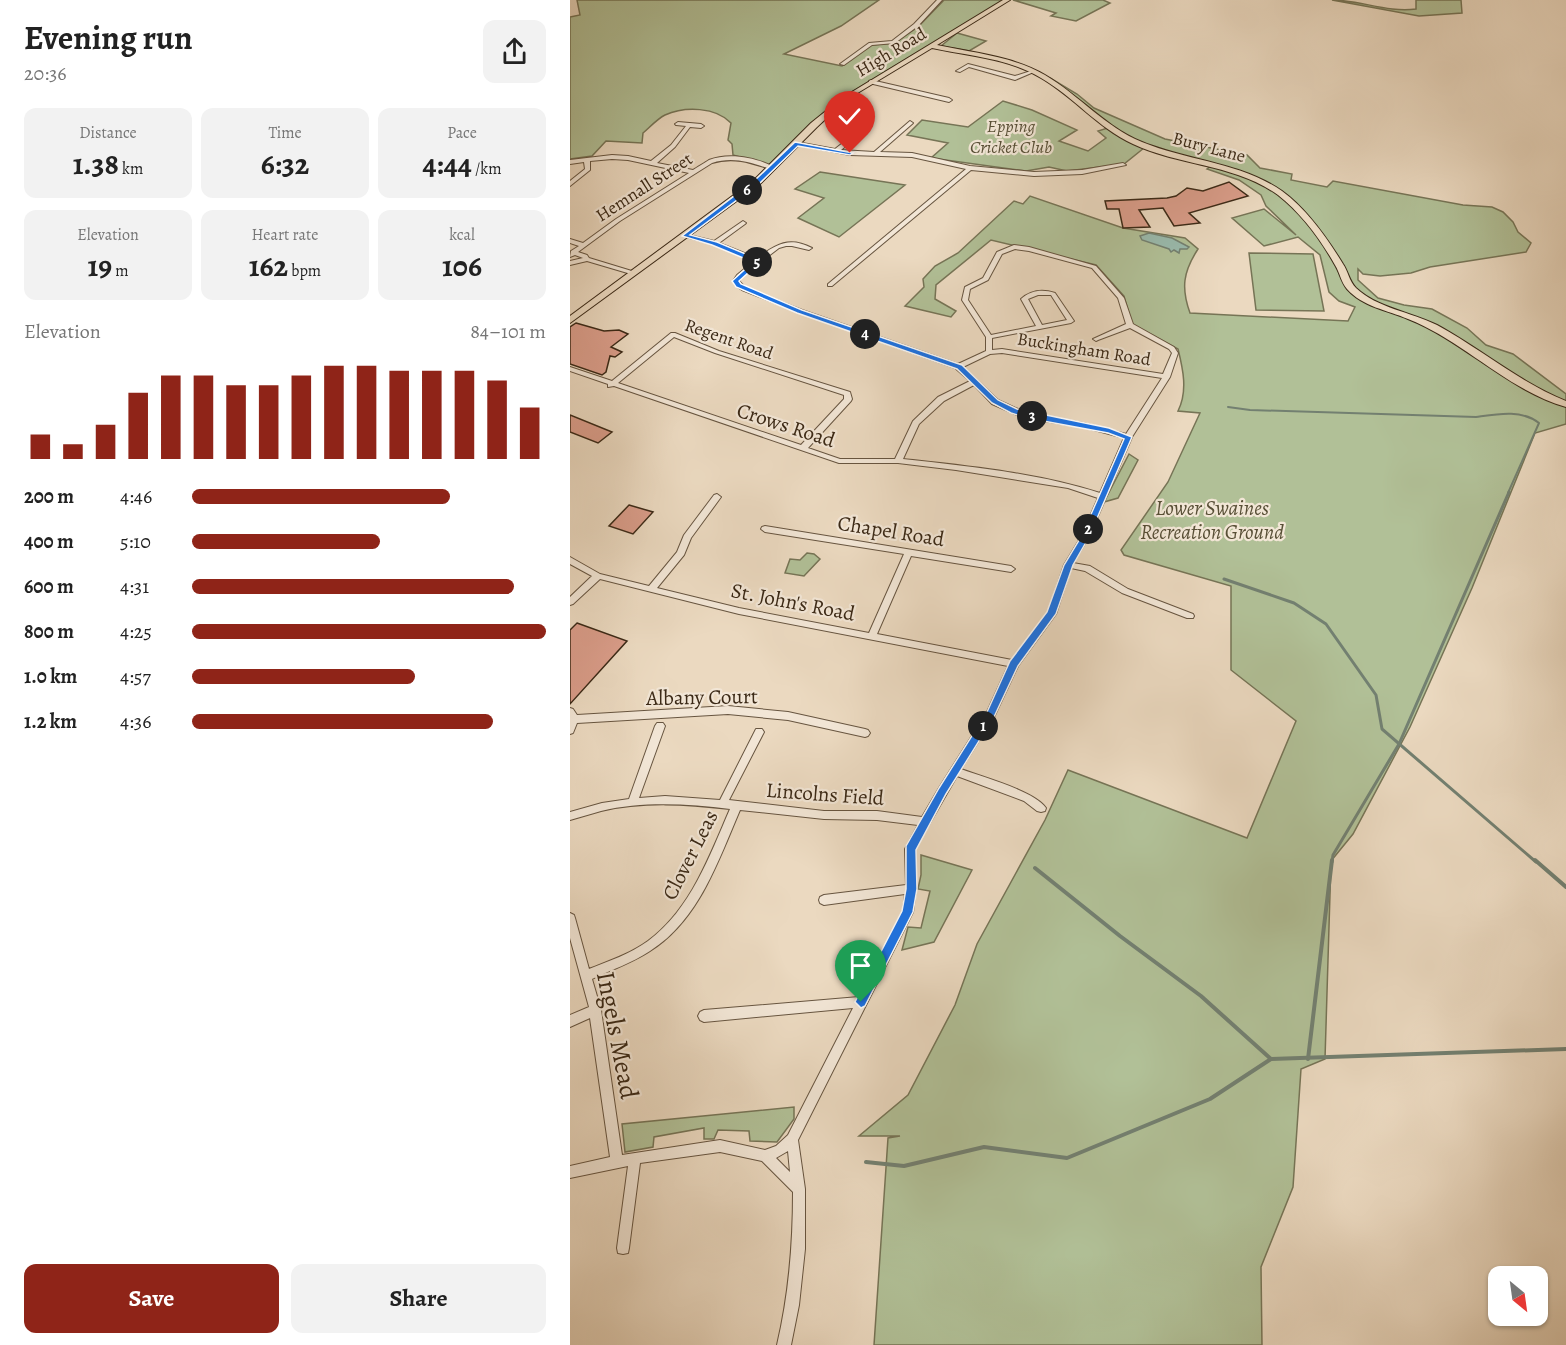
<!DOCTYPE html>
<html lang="en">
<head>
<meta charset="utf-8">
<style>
  body { margin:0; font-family:Alegreya,serif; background:#f2f2f2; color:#222; height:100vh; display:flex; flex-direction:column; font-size:22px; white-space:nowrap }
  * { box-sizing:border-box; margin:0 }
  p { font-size:20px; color:#767676 }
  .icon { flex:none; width:33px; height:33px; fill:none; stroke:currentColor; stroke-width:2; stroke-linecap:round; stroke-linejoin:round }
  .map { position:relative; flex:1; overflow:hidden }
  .panel { display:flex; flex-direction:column; background:#fff; width:570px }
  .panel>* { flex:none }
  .needle { width:39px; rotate:151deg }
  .tools { position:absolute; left:918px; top:1266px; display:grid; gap:12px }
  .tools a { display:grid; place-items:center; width:60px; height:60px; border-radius:12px; background:#fff; box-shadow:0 2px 4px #0004; font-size:30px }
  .pin { position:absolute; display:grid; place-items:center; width:51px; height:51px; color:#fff; margin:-62px -26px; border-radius:50% 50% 50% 0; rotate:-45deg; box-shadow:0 0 6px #0007 }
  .pin .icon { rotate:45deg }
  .km { position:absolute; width:30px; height:30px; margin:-15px; border-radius:50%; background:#222; color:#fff; font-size:16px; line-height:30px; text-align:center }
  .round { display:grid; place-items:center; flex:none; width:63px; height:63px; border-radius:12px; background:#f2f2f2 }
  .headline { display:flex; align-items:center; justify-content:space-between; height:102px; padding:0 24px }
  h1 { font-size:33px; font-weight:700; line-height:45px }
  .figures { display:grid; grid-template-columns:repeat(3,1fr); gap:9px; height:102px; padding:6px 24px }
  .figures div { display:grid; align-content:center; border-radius:12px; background:#f2f2f2; text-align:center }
  .figures b { font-size:30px; font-weight:700 }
  .figures small { font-size:16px; font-weight:400 }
  .figures p { font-size:16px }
  .chart { height:168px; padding:12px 24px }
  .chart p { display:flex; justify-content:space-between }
  .chart svg { width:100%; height:108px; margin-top:6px; stroke:#8f2418; stroke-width:6 }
  .action { display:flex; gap:12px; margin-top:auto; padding:12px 24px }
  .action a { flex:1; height:69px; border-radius:12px; background:#8f2418; color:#fff; font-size:24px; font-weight:700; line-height:69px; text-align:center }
  .action a+a { background:#f2f2f2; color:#222 }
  ul { padding:0 24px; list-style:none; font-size:20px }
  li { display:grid; grid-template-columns:96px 72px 1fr; align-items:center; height:45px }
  li i { height:15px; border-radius:8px; background:#8f2418 }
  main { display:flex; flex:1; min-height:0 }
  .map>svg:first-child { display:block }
</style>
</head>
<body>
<main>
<section class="panel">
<div class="headline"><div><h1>Evening run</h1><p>20:36</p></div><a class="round"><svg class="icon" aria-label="share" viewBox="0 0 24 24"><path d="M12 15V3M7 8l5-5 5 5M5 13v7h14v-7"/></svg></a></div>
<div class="figures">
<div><p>Distance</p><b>1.38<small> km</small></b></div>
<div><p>Time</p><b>6:32</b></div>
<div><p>Pace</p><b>4:44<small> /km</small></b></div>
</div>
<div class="figures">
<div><p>Elevation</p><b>19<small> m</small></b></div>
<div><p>Heart rate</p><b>162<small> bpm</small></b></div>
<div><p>kcal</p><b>106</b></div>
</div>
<div class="chart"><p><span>Elevation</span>84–101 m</p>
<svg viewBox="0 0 160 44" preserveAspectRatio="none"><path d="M5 44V34M15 44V38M25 44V30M35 44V17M45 44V10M55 44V10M65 44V14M75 44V14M85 44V10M95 44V6M105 44V6M115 44V8M125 44V8M135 44V8M145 44V12M155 44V23"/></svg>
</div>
<ul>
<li><b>200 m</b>4:46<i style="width:73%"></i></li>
<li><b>400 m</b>5:10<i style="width:53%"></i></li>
<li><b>600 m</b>4:31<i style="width:91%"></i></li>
<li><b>800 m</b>4:25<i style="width:100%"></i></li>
<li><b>1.0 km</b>4:57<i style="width:63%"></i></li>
<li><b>1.2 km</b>4:36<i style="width:85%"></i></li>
</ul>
<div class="action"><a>Save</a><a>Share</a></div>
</section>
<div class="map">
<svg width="996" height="1345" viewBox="0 0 996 1345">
  <rect width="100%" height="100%" fill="#ebd9c0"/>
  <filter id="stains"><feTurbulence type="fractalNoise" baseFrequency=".00333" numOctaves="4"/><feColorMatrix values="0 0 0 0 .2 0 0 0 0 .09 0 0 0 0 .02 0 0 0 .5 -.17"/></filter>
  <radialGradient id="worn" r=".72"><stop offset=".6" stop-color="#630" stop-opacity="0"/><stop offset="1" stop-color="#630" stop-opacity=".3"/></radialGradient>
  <g fill="#b1c097" stroke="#767456" stroke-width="1.5">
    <path d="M7 0H309L271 26 214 54 272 66 300 45 324 43 348 27 374 0H434L270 99 241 125 201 166 163 155 162 144 158 140 161 123C146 107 115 106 95 115 87 119 79 128 73 133L72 143 36 141 22 156 0 159V17L10 15Z"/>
    <polygon points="443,0 533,0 540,3 506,21 481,16 486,13"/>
    <path d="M762 0C790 0 818 13 846 9V0H891L892 13 849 16Z"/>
    <polygon points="387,33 416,41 399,51 371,46"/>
    <path d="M480 78 507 94 524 108 595 139 677 155 690 168 722 174 721 180 757 187 763 181 893 205 922 207 933 212 943 222 948 232 961 243 956 252 860 267 841 273 810 276 793 274 788 269V280L808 298 834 305 862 309 897 328 916 345 943 354 996 394V424L965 433 902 588 840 727 783 834 761 861 755 1059 731 1069 723 1187 691 1267 692 1345H304L318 1138 330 1136H289L338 1095 385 1005 407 944 475 820 498 770 677 838 726 721 661 670V586L554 555 551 550 598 482 630 413 608 411C618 391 613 369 608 349L562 324 554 296 526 265 421 240 366 285 365 299 386 311 381 317 335 306 354 287 353 279 365 266 388 253 444 201 453 204 460 196 553 228 615 238 628 249C613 272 611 288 620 313L778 321 785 307 769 301 759 292 750 255 728 237 694 246 662 218 694 209 726 235 696 206 691 195 669 180 637 169 643 164 574 148 554 164 497 171 479 167 456 171 361 158 378 143 337 135 352 120 398 127 433 101 462 110 507 130 489 141 518 151 536 138 528 131 541 127Z"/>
    <polygon points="250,172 335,185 269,237 228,218 254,198 225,189"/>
    <polygon points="679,253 743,254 754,311 686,310"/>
    <polygon points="559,454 568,460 548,498 534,502"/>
    <polygon points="237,553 244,554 250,559 234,576 215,573 220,559 230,560"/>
    <polygon points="351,855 402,870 364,942 332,950 338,927 351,928 360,891 348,889 351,875"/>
    <polygon points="224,1107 224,1119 207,1142 180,1141 179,1131 148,1130 144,1139 134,1139 134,1128 84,1137 83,1147 55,1152 52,1124"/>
  </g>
  <polygon fill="#99baad" stroke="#738071" stroke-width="1.5" points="579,233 602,238 619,247 617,249 610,249 609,253 604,250 601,252 599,249 572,240 570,236"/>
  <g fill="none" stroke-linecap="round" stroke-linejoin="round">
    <path stroke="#738071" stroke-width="2" d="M658 407 680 410 906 417C927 414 951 409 969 423L938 493"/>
    <g stroke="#738071" stroke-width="3">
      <polyline points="654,579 724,603 756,624 806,695 812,729 966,862"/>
      <polyline points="762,862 763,855 829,744 939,492"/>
    </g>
    <g stroke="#738071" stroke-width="4">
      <polyline points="965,860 996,887"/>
      <polyline points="465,868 550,936 631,996 701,1059"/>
      <polyline points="738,1059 762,860"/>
      <polyline points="296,1162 334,1166 414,1147 497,1158 640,1099 701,1059 996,1049"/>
    </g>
  </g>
  <g fill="#da9d8a" stroke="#3b2916" stroke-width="1.5">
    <polygon points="659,182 678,196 619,213 630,223 604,226 593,208 569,210 580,227 553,228 549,209 537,209 535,201 597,198 606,196 617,188 633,191"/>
    <polygon points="6,323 34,331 49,330 58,334 41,347 52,352 45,357 40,356 36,372 32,375 0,364 0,327"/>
    <polygon points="0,415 42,432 28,443 0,432"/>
    <polygon points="59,505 83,512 63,534 39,526"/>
    <polygon points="7,623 57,641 0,704 0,630"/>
  </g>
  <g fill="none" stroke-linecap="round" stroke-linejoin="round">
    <g stroke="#675540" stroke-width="2">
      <g id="minor">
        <polygon points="367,0 372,0 348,26 325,43 302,45 274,65 270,64 299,43 322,41 344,24"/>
        <polygon points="398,64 445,76 464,70 466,71 445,80 399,67 390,72 386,71"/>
        <polygon points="301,80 379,98 382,100 379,102 299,83 299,81"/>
        <polygon points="340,121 343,123 342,124 310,152 342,153 400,166 464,172 512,170 553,163 556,165 512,174 464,176 401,170 262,286 258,286 258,284 396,169 342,157 280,155 224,144 227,142 265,149 292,128 295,130 294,131 271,150 304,152"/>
        <path d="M108 122 131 124 134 126 131 128 120 127 105 147 87 163 123 170C128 167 134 163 139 160 160 152 188 158 206 168L203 170C182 163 164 156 142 163L50 221 8 252 17 255 19 258 65 272V274H61L17 261 0 265V261L13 258 5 255 0 257 1 251 9 246 0 243V239L13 243 46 219 119 173 58 160 42 159 20 161V170L0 186V181L15 169 14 162 0 164V160L42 155 58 156 81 161 101 145 116 126 106 125 105 124Z"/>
        <path d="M173 221 176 223 175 224 149 243 187 258C207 244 219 236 242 248L239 250 222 246H216L209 248 171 277 169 281 176 288 232 310 388 364 416 351V337L392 300 395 287 413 278 427 252 444 245 459 247 526 266 554 298 563 324 604 347 608 353 600 377 562 437 519 537 503 563 520 566 558 589 623 614 624 616 623 618H617L552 593 515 571 501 568 486 614 448 666 424 717 391 769C412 777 465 791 476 808L475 811 471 812 467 811 454 801 387 776 345 849 346 889 343 912 228 1140 235 1189V1249L229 1305 221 1345H207C219 1294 223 1244 223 1192L192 1161 150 1152 70 1163 59 1248 58 1253 53 1254 48 1253 47 1248 58 1166 0 1178V1166L40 1157 20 1018 0 1027V1015L19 1007 0 938V913L4 915 5 918 19 969C39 961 60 954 78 941 121 909 139 857 160 809 118 804 73 801 31 811 21 814 10 817 0 820V812L32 803 59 799 85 726 87 723H93L95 726 69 798 95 796 150 800 186 729H192L194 732 159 800 254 811H307L352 817 369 788 417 712 438 666 169 614 30 579 3 604 0 605V597L22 576 0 564V557L30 574 79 586 107 552 114 535 144 495 147 494 151 497 121 538 114 555 87 588 169 608 299 633 334 554 195 532 191 529 192 527 195 526 441 566 445 569 441 572 341 556 307 634 442 660 478 613 494 565 511 537 528 498 498 488 386 470 328 463H269L44 386 38 387V384L0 371V367L42 381 101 333H105L149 351 280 392 282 399 281 401 238 448 270 459H325L343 421 368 397 400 381 385 368 228 312 172 290 166 286 163 281 167 275 184 261 143 244 112 236 115 234 144 241ZM445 249 459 251 522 268 548 298 556 324 523 339 526 341 528 340 560 328 599 349 602 353 593 374 432 349 422 350V338L501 323 504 321 485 293C473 289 461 290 451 299L466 326 421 335 398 300 400 289 418 280 432 254ZM468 295H481L497 320 472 325 458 299ZM104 337 145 353 274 395V399L231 445 48 383ZM432 353 592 378 556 434 513 423 459 414 428 400 393 367 420 354ZM404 385 422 404 454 418 513 427 554 438 530 493C468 473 397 466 333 459L349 424 374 401ZM170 810 254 819 307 820 348 825 335 849 336 885 254 895 250 897 249 900 250 903 254 905 335 894 333 911 289 997 134 1010 130 1012 128 1016 130 1020 134 1022 283 1008 218 1135 206 1146 195 1150 150 1140 52 1155 31 1010 22 979C41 970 62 963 80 951 129 920 148 861 170 810ZM218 1151 220 1172 206 1158Z"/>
        <polygon points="158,706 218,712 295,729 298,730 300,733 298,736 295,737 218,720 158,714 7,723 3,733 0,734 0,708 3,709 7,715"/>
      </g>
    </g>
    <g stroke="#3b2916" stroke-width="2">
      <path id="major" d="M433 0H440L367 45C404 53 442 56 475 75 509 95 535 127 572 142 618 161 670 162 712 191 737 209 757 238 773 264 778 271 779 281 786 288 807 308 841 312 867 325 911 349 949 382 996 401V407C937 390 894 341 838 319 817 310 793 307 777 289 771 282 770 273 765 265 751 240 731 213 708 195 665 164 610 166 563 144 528 128 504 97 471 78 438 58 399 56 362 48L276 100 247 127 190 184 0 323V316L184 180 241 123 272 98Z"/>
    </g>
    <use href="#minor" fill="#f2e6d6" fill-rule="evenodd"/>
    <use href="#major" fill="#ebd9c0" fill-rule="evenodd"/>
  </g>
  <polygon fill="#1a73e8" stroke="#fff" stroke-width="1.5" points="225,142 283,153 280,155 228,146 190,183 120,235 147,242 190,260 190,262 169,281 171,284 232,310 392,365 428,400 447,409 539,428 562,437 519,537 503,565 486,614 448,666 424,717 376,794 346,850 347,889 343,912 295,1006 291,1008 285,1002 332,911 336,889 336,846 369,788 417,712 440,661 477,612 494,565 511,537 554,439 538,433 457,418 441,413 422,403 387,369 227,313 166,287 162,281 183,262 142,245 112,236 185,180"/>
  <g text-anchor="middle" stroke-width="4.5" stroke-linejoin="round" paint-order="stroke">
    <g font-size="18" fill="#3b2916" stroke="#f2e6d6">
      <text transform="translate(321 52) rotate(-31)" y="6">High Road</text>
      <text transform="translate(639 147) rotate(15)" y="6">Bury Lane</text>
      <text transform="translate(74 187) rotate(-33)" y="6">Hemnall Street</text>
      <text transform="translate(159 339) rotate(19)" y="6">Regent Road</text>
      <text transform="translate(514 349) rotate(9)" y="6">Buckingham Road</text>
    </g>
    <g font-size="18" font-style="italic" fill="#584f36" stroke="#f2e6d6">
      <text x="441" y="132">Epping<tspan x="441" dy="21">Cricket Club</tspan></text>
    </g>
    <g font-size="21" fill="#3b2916" stroke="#f2e6d6">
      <text transform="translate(216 425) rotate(18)" y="7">Crows Road</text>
      <text transform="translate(321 531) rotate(9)" y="7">Chapel Road</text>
      <text transform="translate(223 602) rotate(11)" y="7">St. John's Road</text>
      <text transform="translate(132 697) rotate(-1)" y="7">Albany Court</text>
      <text transform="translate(255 794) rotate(4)" y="7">Lincolns Field</text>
      <text transform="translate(120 855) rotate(-63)" y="7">Clover Leas</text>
    </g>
    <g font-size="21" font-style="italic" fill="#584f36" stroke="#f2e6d6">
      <text x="642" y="515">Lower Swaines<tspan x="642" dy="24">Recreation Ground</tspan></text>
    </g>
    <g font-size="26" fill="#3b2916" stroke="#f2e6d6">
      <text transform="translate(48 1035) rotate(79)" y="9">Ingels Mead</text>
    </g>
  </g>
  <rect width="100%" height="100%" filter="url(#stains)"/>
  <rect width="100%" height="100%" fill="url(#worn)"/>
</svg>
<div class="tools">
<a><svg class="needle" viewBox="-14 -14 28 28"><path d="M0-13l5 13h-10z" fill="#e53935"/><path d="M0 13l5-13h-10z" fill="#767676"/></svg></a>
</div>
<div class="pin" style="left:291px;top:1002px;background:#1e9e55"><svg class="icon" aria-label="arrive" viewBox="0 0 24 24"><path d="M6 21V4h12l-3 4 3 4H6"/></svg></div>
<div class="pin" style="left:280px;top:153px;background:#d93025"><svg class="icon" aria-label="check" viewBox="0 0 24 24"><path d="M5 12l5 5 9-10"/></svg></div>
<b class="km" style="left:413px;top:726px">1</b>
<b class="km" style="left:518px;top:529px">2</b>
<b class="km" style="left:462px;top:416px">3</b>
<b class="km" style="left:295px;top:334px">4</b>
<b class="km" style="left:187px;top:262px">5</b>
<b class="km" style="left:177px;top:190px">6</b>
</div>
</main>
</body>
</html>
